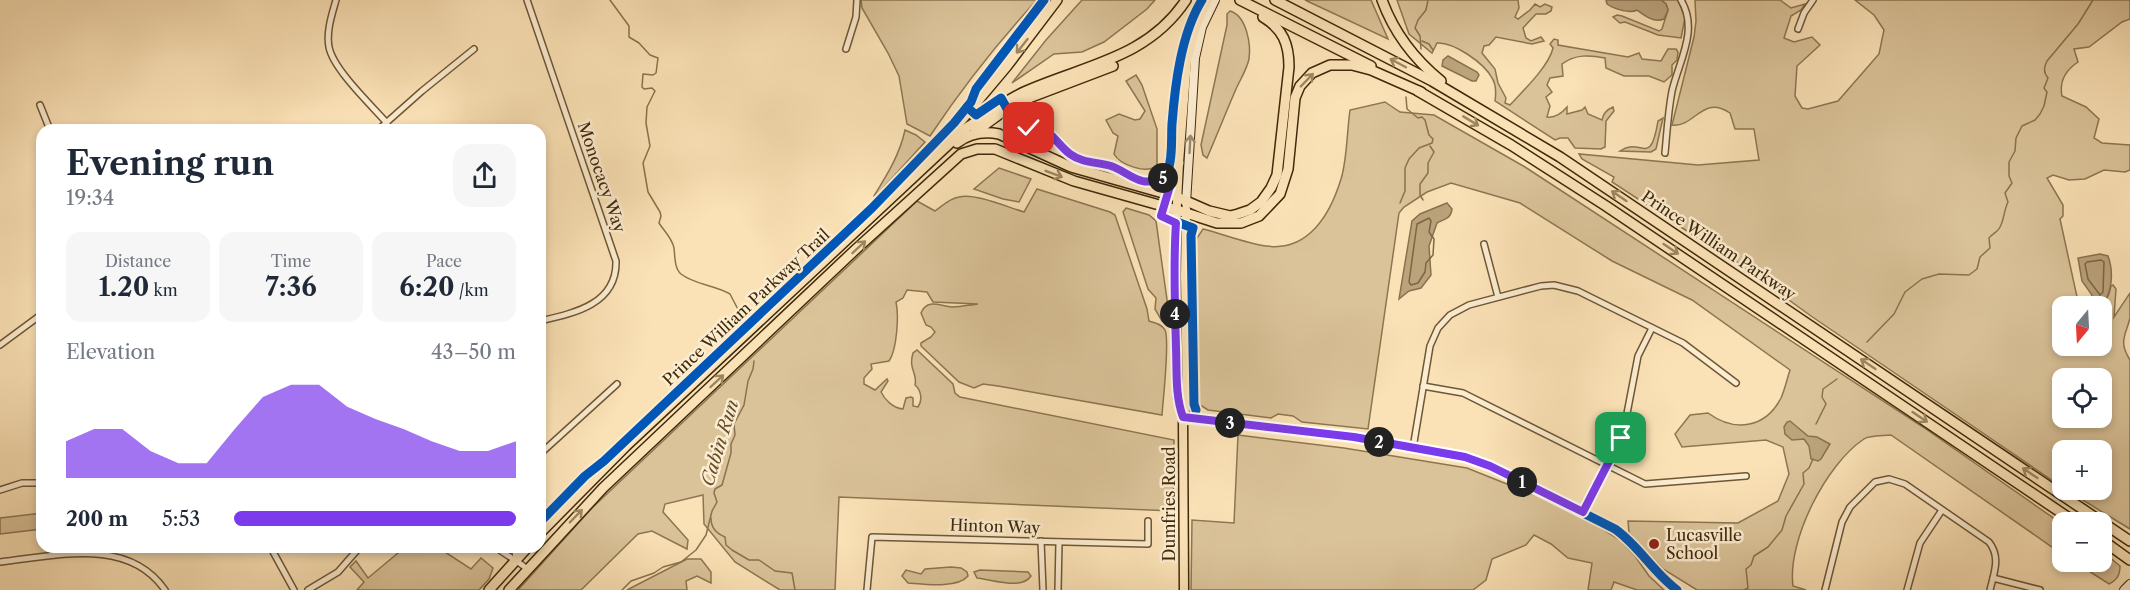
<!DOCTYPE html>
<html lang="en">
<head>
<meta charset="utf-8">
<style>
  body { margin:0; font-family:"Libre Caslon Text",serif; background:#f6f6f7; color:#1f2937; height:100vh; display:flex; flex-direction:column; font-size:22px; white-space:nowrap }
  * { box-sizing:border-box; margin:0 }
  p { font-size:20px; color:#747a83 }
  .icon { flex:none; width:33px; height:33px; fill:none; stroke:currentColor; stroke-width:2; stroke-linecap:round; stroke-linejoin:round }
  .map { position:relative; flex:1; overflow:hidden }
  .panel { position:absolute; left:36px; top:124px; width:510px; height:429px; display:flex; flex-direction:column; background:#fff; border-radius:18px; box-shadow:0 3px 9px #0003 }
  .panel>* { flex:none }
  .needle { width:39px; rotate:198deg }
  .buttons { position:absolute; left:2052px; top:296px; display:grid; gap:12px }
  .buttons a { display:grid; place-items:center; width:60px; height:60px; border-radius:12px; background:#fff; box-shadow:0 3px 9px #0003; font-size:30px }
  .pin { position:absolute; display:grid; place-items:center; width:51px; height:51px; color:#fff; margin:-26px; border-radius:12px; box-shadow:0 3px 9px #0006 }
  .km { position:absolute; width:30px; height:30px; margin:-15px; border-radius:50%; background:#222; color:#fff; font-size:16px; line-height:30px; text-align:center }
  .round { display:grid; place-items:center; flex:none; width:63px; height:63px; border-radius:18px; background:#f6f6f7 }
  .overview { display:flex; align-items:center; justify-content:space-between; height:102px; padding:0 30px }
  h1 { font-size:33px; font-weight:700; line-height:45px }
  .stats { display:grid; grid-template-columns:repeat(3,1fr); gap:9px; height:102px; padding:6px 30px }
  .stats div { display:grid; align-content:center; border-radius:15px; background:#f6f6f7; text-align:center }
  .stats b { font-size:26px; font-weight:700 }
  .stats small { font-size:16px; font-weight:400 }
  .stats p { font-size:16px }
  .chart { height:168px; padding:12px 30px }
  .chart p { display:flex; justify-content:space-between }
  .chart svg { width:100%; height:108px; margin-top:6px; fill:#7c3aed; opacity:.7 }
  ul { padding:0 30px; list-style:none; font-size:20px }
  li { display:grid; grid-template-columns:96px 72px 1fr; align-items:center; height:45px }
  li i { height:15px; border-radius:8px; background:#7c3aed }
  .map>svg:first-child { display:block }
</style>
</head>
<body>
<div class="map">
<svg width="2130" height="590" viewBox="0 0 2130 590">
  <rect width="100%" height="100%" fill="#fbe2b6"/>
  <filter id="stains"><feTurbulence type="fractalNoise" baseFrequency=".00333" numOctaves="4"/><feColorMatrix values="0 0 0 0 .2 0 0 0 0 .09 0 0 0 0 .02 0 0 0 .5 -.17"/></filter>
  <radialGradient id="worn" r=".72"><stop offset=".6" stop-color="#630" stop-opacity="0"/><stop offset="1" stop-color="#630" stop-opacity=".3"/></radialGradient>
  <g fill="#dbc399" stroke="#8c7652" stroke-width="1.5" fill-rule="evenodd">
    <path d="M861 0H1037C998 42 962 88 930 136L907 124 899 76 888 53 862 8Z"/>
    <polygon points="1082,0 1155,0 1147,9 1104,42 1082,52 1054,54 1012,83 1046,40"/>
    <polygon points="1305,0 1371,0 1388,39"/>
    <path d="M1397 0H1518L1519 8 1515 17 1518 19 1530 10 1535 4 1540 7 1545 4 1552 7 1551 11 1546 14H1536L1523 28 1526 38 1531 41 1541 37 1544 41 1532 44 1496 37 1489 45 1484 46 1482 53 1495 69 1498 83 1506 98 1505 103 1510 105C1523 91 1549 66 1553 48L1550 44 1554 39 1558 40V45L1628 57 1639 53 1642 59 1661 61 1668 49H1676L1678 52 1677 60 1672 65V75L1664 82 1649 76H1624L1606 68 1605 58C1590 55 1575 54 1562 64L1563 76 1550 78 1547 85 1552 92 1546 97 1550 106 1547 117C1555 118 1562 113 1567 107V114L1582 110 1585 107 1588 114 1602 120C1603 114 1606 110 1613 107L1614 111 1606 121 1605 147 1601 149 1575 148 1568 138H1560L1555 140 1495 101C1496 94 1496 84 1492 78 1484 63 1454 42 1437 43L1432 53 1409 34Z"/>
    <polygon points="1661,0 1678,0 1685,18 1681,38 1658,35 1625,22 1620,23 1613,17 1617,15 1622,16 1659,31 1662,29 1668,10 1666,4"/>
    <path d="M1695 0H1780L1791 8 1805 4 1801 10 1791 16 1784 38 1794 42 1812 37 1820 45 1797 66 1795 96 1802 108 1808 109 1838 101 1879 54 1884 30 1874 15 1855 0H2130V19L2122 22 2089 47 2074 49 2078 62C2066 70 2059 81 2062 96L2086 107 2099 119 2094 138 2102 143 2130 145V170L2125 172 2104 170 2085 179 2069 180 2053 175 2047 178 2063 205V216L2060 219 2079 306H2062V345H2102V306L2109 294 2111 286 2113 285 2116 289 2114 317 2130 293C2130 300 2130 310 2130 318 2126 335 2118 341 2130 360V529L2065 489H2102V450H2062V487L1811 316 1739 264 1731 256H1725L1612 182 1614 177 1582 159 1579 154 1698 165 1759 160 1754 129H1735L1730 113C1702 94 1695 128 1672 125L1694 37 1696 21ZM2062 378H2102V417H2062Z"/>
    <path d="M1230 11C1247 16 1251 45 1249 59 1247 69 1240 80 1236 89 1226 112 1217 135 1207 158L1203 155 1201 145 1227 25V14Z"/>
    <path d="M1136 75 1142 85 1157 129V165C1148 175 1120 165 1114 154L1118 136 1113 133 1106 120 1119 114 1135 120 1140 119 1145 111 1126 81Z"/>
    <path d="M1385 102 1400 112 1434 115 1525 167 1923 427 2062 524V554L1891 435C1883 436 1870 435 1864 439 1826 464 1787 541 1793 586L1806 590H1697L1663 569 1629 533 1628 521 1738 523 1778 501 1789 474 1783 447 1766 440 1682 447 1675 434 1690 415 1708 413C1734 432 1765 429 1781 398 1785 389 1787 379 1790 370L1692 300 1612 261 1520 203 1451 183 1427 192 1404 207 1399 213 1368 429 1302 422 1293 416 1278 414 1271 418 1208 410 1197 403 1195 241 1203 229C1223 234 1245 243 1266 246 1308 252 1330 215 1341 179 1347 161 1347 130 1350 110Z"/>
    <path d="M1663 118 1656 149 1651 152 1620 151C1642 136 1650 169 1658 121Z"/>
    <path d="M905 130 916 135 925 142 875 197 874 196C887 175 900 154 905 130Z"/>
    <polygon points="999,168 1031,179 1019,202 1003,199 974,189"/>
    <path d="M1037 189 1110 212 1115 215 1147 309 1149 321C1155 323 1162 324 1165 330 1170 340 1163 400 1162 415L998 386 983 384 974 388 959 382 921 346V343L931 337 935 332 931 327 926 325 921 313C927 298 940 306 952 307 960 307 970 305 978 304L933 302 927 292 907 290 903 298 896 302C899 315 897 350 889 361L871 364 872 369 864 378V384L875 390 887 379 888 381 881 392C885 400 893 408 903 409L906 398 911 397 913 398V406L918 407C923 400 921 390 915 385 918 373 908 370 913 353L917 350 953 384 955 393 960 397 1174 440 1173 511 839 497 835 590H780L735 562 704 524 703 495 665 504 663 512 688 540 687 549 652 531 638 534 581 590H518L592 508 917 201 935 211C942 206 950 198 959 197 975 193 1007 207 1024 212Z"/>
    <polygon points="1126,208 1149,215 1156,221 1168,307 1168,316 1166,321 1162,321 1155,309 1156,298 1148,289 1123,212"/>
    <polygon points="1238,435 1344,448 1467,468 1537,496 1601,528 1620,540 1635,556 1649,576 1664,590 1637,590 1614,582 1611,590 1588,590 1592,563 1568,558 1551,544 1534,535 1526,545 1492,559 1486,580 1473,590 1191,590 1192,520 1234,523"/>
    <polygon points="42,513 42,529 0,534 0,518"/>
    <polygon points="404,548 439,548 471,569 481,558 493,568 489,579 479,590 357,590 364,582 350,567 356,561 368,578"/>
    <path d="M2102 551 2120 566C2120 575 2117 580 2109 584L2073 561H2102Z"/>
    <polygon points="687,559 701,559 711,572 711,583 697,576 686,581 687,590 627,590"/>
    <path d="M951 567 961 568 967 572 968 576C957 589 923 584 908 583L902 576 906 570 921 574 925 569Z"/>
    <path d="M980 570 1028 572 1031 576C1022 590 994 580 977 578L974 572Z"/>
  </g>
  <g fill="#bba37c" stroke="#89724e" stroke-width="1.5">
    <path d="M1606 0H1661L1666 4 1668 10 1664 19C1654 23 1645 16 1637 10 1630 14 1614 9 1607 4Z"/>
    <polygon points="1448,56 1477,72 1479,75 1476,81 1472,81 1442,66 1443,60"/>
    <path d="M1447 203 1452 209C1451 219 1444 219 1437 223L1429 246 1431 275 1421 288 1409 291 1399 299 1412 221 1420 214Z"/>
    <path d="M2100 254 2108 256C2114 272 2112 293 2102 306H2088L2092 295 2082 281 2078 258Z"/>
    <polygon points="1790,421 1808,436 1817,437 1830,444 1821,459 1818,461 1811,459 1809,446 1804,439 1792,440 1785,434 1784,427 1787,422"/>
  </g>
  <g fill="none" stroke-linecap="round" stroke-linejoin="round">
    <g stroke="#7c6643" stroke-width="1.5">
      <polygon points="1429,218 1431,221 1429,232 1434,239 1433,255 1426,263 1425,272 1418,283 1411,285 1409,282 1417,224"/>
      <polygon points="2101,260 2104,262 2103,292 2100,295 2088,279 2085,264 2087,262"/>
    </g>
    <g stroke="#89724e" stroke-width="1.5">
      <path d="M610 0 629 26V37L639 43 650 55 658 58 656 73 653 75 643 74 642 87 644 89 652 88 655 91 647 107 646 123 650 146 643 163 648 192 660 212 661 216 659 223C664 231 672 238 674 248 675 255 674 268 681 274 695 285 715 285 730 294L743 319"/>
      <polyline points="1422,41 1429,44 1433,50"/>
      <polyline points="1421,49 1420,36 1415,28 1418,20 1426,10 1428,0"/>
      <polyline points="1423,200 1420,195 1420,184 1428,173 1428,163 1434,152 1430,146"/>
      <polyline points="1400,203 1405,191 1405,168 1409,159 1419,148 1432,143 1433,139 1429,135 1425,120 1422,117 1418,118 1407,109 1406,97"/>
      <path d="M1867 342 1894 314 1905 292 1922 279 1939 274 1969 275 1977 269 1980 257 1990 248 1989 238C1992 234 1998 232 2000 227 2004 220 2004 210 2008 202L2005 193 2012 183 2009 176V162L2015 151 2016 138 2022 126 2035 120 2040 114 2044 106 2047 92 2044 88 2048 78C2043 72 2044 67 2047 61L2078 24 2093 0"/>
      <polyline points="1816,424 1826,404 1822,397 1823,389 1837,379"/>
      <path d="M711 518C711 528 716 533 725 537L726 545 732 550 749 560H759L775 571 792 573 795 590"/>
      <polyline points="622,590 631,581 654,573 663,567 681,562 696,550 706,535 712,511 717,502 714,493 715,489 722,485 731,453 731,444 735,435 734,424 744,405 748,381 753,369 754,361"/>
      <polyline points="1744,590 1748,588 1746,569 1751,565 1754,556 1768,547 1782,530 1786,516 1804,484 1803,473 1809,468 1813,459"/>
    </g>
    <g stroke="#6d5735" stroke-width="8">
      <g id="street">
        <path d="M336 0C332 14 326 32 329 47 333 69 371 105 387 123"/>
        <path d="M527 0 616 261C617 304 575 313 540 321"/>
        <polyline points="1798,29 1804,13 1813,0"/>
        <polyline points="846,49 856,17 857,0"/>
        <polyline points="40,105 50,130"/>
        <polyline points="378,130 422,91 474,49"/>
        <path d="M1665 153C1667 132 1668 112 1672 91 1679 61 1699 30 1681 0"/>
        <polyline points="1484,244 1498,297"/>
        <polyline points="0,345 42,314"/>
        <polyline points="1423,386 1463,393 1645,484 1746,476"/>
        <polyline points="1413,448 1430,346 1438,328 1450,315 1469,305 1541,286 1554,285 1578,291 1683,343 1736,383"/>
        <polyline points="540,454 617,384"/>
        <polyline points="0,490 22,483 42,483"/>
        <polyline points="1583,512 1624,429 1638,356 1652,328"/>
        <polyline points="1041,541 1043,590"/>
        <polyline points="271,548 294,590"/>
        <path d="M497 548C507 556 517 560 527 569"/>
        <polyline points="511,548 515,550 516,559"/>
        <path d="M0 562C55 556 128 536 165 590"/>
        <polyline points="1993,578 2040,590"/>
        <polyline points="308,590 338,572 359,548"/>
        <polyline points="867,590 872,537 1148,544 1148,521"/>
        <polyline points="1058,590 1059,542"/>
        <path d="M1825 590 1842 522 1850 507 1875 482 1889 479 1905 484 1989 542C2001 557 1994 573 1990 590"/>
        <polyline points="1907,590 1920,543 1942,510"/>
      </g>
    </g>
    <g stroke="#3e290a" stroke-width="10">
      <g id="secondary">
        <polyline points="1186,203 1195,58 1202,27 1215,0"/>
        <path d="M1183 418 1354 437 1465 457 1490 466 1615 529C1639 546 1653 572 1677 590"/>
        <polyline points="2124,590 2130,584"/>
      </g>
    </g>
    <g stroke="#3e290a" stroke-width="11">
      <g id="primary">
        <polyline points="1183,418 1178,398 1175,313 1175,243 1179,163 1187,61 1196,27 1208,0"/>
        <polyline points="1184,590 1183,418 1187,402 1185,276 1186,209"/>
      </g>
    </g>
    <g stroke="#3e290a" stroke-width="12">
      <g id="highway">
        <polyline points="1240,0 1371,66"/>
        <polyline points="1275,0 1432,81 1560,157 2130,541"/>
        <path d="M1382 0C1394 33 1414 59 1441 81"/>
        <polyline points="1418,91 1511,145 1606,206 2075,522"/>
        <polyline points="975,132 1001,113 1021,101 1113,66"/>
        <polyline points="944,141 1007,66 1057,0"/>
        <path d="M957 143C970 133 983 131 999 134L1071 167 1177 197 1209 211 1230 216 1238 214 1250 210 1261 202 1271 188 1277 175 1289 67C1289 44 1283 29 1263 17"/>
        <path d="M1025 143C1011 130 1012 113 1027 101"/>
        <polyline points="1151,189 1166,182 1179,163"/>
        <path d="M540 533 626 446 965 129C984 116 1003 102 1024 92 1084 65 1147 59 1186 0"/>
        <polyline points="2102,540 2130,560"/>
        <polyline points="489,590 527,548"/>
        <polyline points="509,590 603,488 855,250 961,154 977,149 995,149 1074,181 1177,210 1217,223 1241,223 1259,216 1280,194 1288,169 1295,98 1300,86 1312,73 1330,65 1352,65 1371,70 1421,92"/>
      </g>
    </g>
    <use href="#street" stroke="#fcecd0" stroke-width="5"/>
    <use href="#secondary" stroke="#fcecd0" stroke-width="8"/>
    <use href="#primary" stroke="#fbe2b6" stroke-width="8"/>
    <use href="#highway" stroke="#fbe2b6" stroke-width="9"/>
    <g stroke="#fcecd0" stroke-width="13">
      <g id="cycleway">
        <polyline points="967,107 976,115 1001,98 1010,114 1008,125 1011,133 1014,133"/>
        <path d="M1019 131C1054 119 1052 146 1076 158 1087 163 1100 162 1112 167 1124 171 1131 179 1145 181 1155 183 1164 179 1168 170 1173 157 1171 138 1172 124 1175 85 1181 34 1202 0"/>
        <polyline points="1163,177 1170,186 1161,216 1193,228 1191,235 1194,404 1196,410"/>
        <path d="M1183 418 1354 437 1465 457 1490 466 1615 529C1639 546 1653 572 1677 590"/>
        <polyline points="540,522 585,476 604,461 872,208 954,123 971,102 976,89 1044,0"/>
      </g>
    </g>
    <use href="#cycleway" stroke="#0057b8" stroke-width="9"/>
  </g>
  <defs><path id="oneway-shaft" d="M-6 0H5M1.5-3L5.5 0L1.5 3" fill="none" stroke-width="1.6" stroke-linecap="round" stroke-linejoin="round" transform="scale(1.5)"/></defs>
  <g stroke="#9c8660">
    <use href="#oneway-shaft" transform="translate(1022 46) rotate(128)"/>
    <use href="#oneway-shaft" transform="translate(1398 63) rotate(-152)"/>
    <use href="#oneway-shaft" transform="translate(1307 80) rotate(-46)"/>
    <use href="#oneway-shaft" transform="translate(1471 121) rotate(31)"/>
    <use href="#oneway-shaft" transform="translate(1054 174) rotate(21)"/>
    <use href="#oneway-shaft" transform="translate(1619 196) rotate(-146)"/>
    <use href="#oneway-shaft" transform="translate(859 247) rotate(-43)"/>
    <use href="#oneway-shaft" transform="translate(1671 249) rotate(34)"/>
    <use href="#oneway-shaft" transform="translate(1868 364) rotate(-146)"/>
    <use href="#oneway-shaft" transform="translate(717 381) rotate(-43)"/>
    <use href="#oneway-shaft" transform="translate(1920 417) rotate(34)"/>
    <use href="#oneway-shaft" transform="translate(2030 473) rotate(-146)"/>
    <use href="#oneway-shaft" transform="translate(576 516) rotate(-46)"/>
  </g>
  <use stroke="#9d8a6d" href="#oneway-shaft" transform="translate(1190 144) rotate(-87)"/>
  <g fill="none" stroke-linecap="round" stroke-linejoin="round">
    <g stroke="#fff" stroke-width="12">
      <path id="route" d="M1029 128C1050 125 1056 144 1070 154 1082 163 1097 162 1111 166 1129 172 1141 190 1163 177L1170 186 1161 216 1176 223C1173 265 1175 306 1176 348 1177 371 1175 396 1183 417L1354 437 1465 457 1490 466 1583 512 1621 438"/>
    </g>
    <use href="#route" stroke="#7c3aed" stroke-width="8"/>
  </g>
  <circle fill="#8f2418" stroke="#fcecd0" stroke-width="2" cx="1654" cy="544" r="6"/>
  <g text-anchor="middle" stroke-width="5" stroke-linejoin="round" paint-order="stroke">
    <g font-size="16" fill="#3e290a" stroke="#fcecd0">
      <text transform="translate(602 177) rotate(71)" y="6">Monocacy Way</text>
      <text transform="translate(1719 245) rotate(34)" y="6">Prince William Parkway</text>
      <text transform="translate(746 307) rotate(-43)" y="6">Prince William Parkway Trail</text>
      <text transform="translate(1169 504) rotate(-90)" y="6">Dumfries Road</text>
      <text transform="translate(995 526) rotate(2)" y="6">Hinton Way</text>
    </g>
    <g font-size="16" fill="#3e290a" stroke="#fcecd0" text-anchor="start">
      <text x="1666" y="541">Lucasville<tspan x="1666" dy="18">School</tspan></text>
    </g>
    <g font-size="18" font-style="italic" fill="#644e2c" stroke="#fcecd0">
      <text transform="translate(720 443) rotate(-73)" y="6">Cabin Run</text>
    </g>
  </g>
  <rect width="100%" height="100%" filter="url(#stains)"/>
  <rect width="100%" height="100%" fill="url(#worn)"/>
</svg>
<div class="buttons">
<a><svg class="needle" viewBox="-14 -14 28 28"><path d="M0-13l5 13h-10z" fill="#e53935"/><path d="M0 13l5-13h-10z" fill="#747a83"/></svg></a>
<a><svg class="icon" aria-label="locate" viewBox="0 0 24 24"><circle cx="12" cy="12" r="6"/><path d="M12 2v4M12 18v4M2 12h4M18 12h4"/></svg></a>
<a>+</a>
<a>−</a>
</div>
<div class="pin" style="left:1621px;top:438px;background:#1e9e55"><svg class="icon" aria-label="arrive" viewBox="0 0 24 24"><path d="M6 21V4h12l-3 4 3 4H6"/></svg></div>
<div class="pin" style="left:1029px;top:128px;background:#d93025"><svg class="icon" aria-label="check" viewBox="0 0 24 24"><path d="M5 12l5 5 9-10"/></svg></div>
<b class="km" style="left:1522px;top:482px">1</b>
<b class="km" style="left:1379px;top:442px">2</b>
<b class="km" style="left:1230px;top:423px">3</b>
<b class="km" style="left:1175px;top:314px">4</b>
<b class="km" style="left:1163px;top:178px">5</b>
<section class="panel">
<div class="overview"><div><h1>Evening run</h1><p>19:34</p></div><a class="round"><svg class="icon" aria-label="share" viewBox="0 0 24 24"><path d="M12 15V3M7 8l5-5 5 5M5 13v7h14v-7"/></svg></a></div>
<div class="stats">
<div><p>Distance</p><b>1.20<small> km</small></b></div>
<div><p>Time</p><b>7:36</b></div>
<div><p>Pace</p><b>6:20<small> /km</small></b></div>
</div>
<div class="chart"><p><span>Elevation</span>43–50 m</p>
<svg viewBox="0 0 160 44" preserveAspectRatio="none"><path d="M0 44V29L10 24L20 24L30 33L40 38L50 38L60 24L70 11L80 6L90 6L100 15L110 20L120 24L130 29L140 33L150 33L160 29V44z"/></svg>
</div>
<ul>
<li><b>200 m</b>5:53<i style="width:100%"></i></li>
</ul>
</section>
</div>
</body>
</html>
